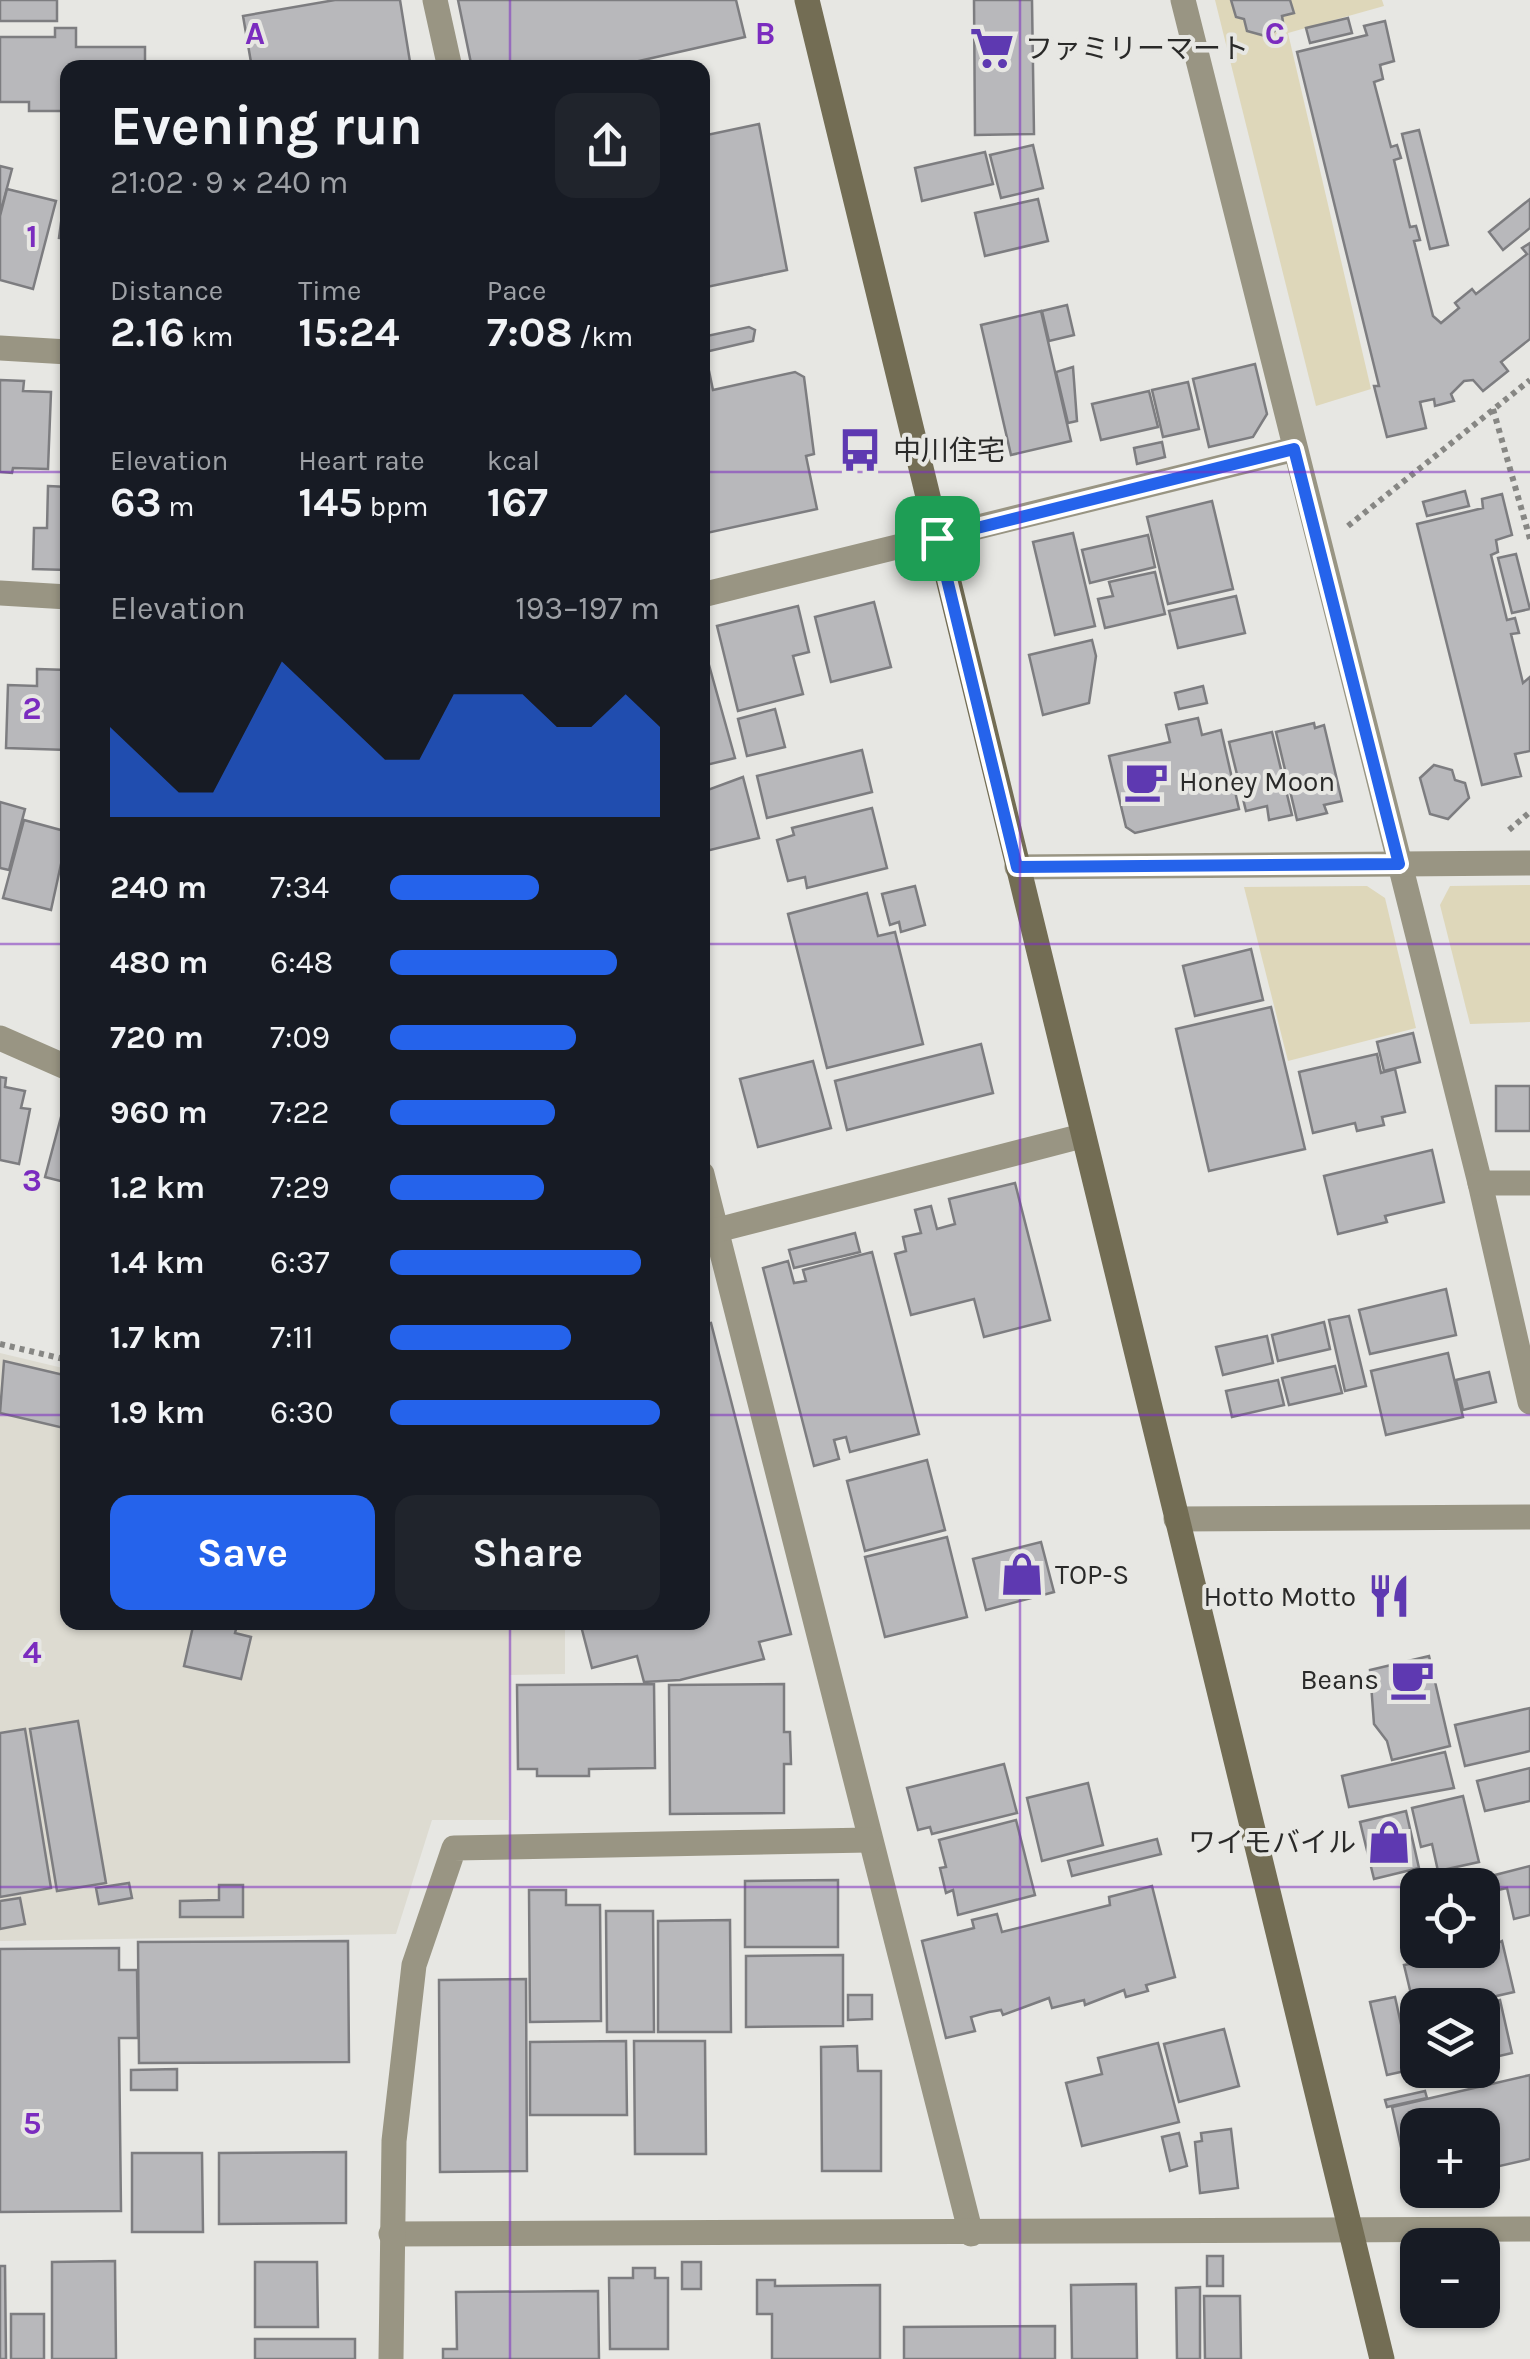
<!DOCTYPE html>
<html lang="en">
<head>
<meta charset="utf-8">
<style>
  body { margin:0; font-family:Karla,"Noto Sans JP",sans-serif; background:#20242c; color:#f1f3f6; height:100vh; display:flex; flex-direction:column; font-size:38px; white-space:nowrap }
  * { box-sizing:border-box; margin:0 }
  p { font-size:32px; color:#9ea1a6 }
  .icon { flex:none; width:55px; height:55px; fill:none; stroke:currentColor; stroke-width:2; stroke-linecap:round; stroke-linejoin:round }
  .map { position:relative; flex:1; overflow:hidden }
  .panel { position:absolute; left:60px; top:60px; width:650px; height:1570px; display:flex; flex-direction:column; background:#171b24; border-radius:20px; box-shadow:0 2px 8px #0004 }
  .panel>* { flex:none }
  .fabs { position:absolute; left:1400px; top:1868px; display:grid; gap:20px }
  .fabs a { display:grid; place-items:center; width:100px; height:100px; border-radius:20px; background:#171b24; box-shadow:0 2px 8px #0004; font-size:50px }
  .pin { position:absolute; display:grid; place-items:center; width:85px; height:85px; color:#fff; margin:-42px; border-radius:20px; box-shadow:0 5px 15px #0006 }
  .round { display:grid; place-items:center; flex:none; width:105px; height:105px; border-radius:20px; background:#20242c }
  .headline { display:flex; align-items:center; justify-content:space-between; height:170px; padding:0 50px }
  h1 { font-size:55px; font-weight:700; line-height:75px }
  .figures { display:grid; grid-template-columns:repeat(3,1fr); gap:15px; height:170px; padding:10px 50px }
  .figures div { display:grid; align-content:center }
  .figures b { font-size:42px; font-weight:700 }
  .figures small { font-size:28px; font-weight:400 }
  .figures p { font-size:28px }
  .chart { height:280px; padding:20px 50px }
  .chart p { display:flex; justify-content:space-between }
  .chart svg { width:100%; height:180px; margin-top:10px; fill:#2563eb; opacity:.7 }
  .action { display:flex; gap:20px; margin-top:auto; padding:20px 50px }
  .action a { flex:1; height:115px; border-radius:20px; background:#2563eb; color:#fff; font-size:40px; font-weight:700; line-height:115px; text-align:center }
  .action a+a { background:#20242c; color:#f1f3f6 }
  ul { padding:0 50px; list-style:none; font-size:32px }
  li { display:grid; grid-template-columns:160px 120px 1fr; align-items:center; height:75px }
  li i { height:25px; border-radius:12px; background:#2563eb }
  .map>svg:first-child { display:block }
</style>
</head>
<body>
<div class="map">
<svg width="1530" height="2359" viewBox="0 0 1530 2359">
  <rect width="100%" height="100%" fill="#e7e7e3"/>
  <polygon fill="#dddbd1" points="0,1353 67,1369 68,1622 565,1623 565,1674 510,1675 508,1820 432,1820 396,1934 0,1941"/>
  <g fill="#ded7ba">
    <polygon points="1215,0 1382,0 1384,6 1288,33 1371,389 1316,406"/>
    <polygon points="1530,885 1530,1022 1470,1024 1440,905 1450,886"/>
    <polygon points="1367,886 1385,898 1416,1028 1288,1061 1244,887"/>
  </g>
  <g fill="#b8b8bb" stroke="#7d7d80" stroke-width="2.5">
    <rect x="0" y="0" width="57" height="21"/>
    <polygon points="335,0 400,0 411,68 252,68 243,16"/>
    <polygon points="458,0 736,0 745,37 608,68 472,68"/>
    <polygon points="974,0 1032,0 1034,134 975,135"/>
    <polygon points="1231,0 1290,0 1294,13 1282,16 1283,22 1269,37 1247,31 1244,19 1236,17"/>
    <polygon points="1348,18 1352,33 1310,43 1306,28"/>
    <polygon points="1385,21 1394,61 1380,65 1383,79 1374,82 1391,147 1397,145 1401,158 1394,160 1410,227 1416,226 1420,240 1414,241 1433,316 1441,323 1459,308 1455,303 1472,289 1476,294 1527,254 1522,248 1530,243 1530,339 1501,362 1508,371 1483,391 1473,380 1464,381 1451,394 1454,401 1435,406 1434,399 1420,402 1426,428 1387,437 1374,386 1379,386 1297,52 1367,35 1364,26"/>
    <polygon points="55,28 76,28 76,47 145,47 145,68 68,68 68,111 29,111 29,102 0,102 0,37 55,37"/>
    <polygon points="759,124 787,270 702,288 702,136"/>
    <polygon points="1419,130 1448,245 1430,249 1402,134"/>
    <polygon points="1033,145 1043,188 1001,198 990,155"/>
    <polygon points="985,152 993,184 922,201 915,168"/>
    <polygon points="0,166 12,169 0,214"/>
    <polygon points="68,170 68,239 59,238"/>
    <polygon points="7,189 56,201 33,289 0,280 0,216"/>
    <polygon points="1038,199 1048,241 985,256 975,213"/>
    <polygon points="1530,199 1530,228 1503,250 1489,232"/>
    <polygon points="1067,305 1074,335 1049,341 1042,311"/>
    <polygon points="1041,311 1071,441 1011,455 981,325"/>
    <polygon points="749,327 755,330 753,341 705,352 713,390 795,372 804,377 814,454 806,456 817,509 702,534 702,337"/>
    <polygon points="1255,364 1267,414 1253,437 1209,447 1193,379"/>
    <polygon points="1073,367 1077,421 1068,423 1056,372"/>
    <polygon points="0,380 24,381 23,391 51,392 48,469 13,468 12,473 0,472"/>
    <polygon points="1188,382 1199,429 1163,437 1152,390"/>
    <polygon points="1149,391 1158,427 1101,440 1092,404"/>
    <polygon points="1162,442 1165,457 1137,464 1134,448"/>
    <polygon points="48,486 68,487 68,570 33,569 34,528 47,528"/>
    <polygon points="1465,491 1469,506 1427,516 1423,502"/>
    <polygon points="1502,494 1512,535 1496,540 1498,552 1491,555 1507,620 1515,618 1519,633 1511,634 1523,683 1530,677 1530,751 1515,754 1521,776 1482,785 1417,524 1483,508 1482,499"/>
    <polygon points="1212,501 1233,589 1168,604 1147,517"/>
    <polygon points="1073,533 1095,626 1055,635 1033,542"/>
    <polygon points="1148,535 1155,567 1090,583 1082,550"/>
    <polygon points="1516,554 1530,609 1512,613 1498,558"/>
    <polygon points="1155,572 1165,614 1105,628 1098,599 1113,596 1109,582"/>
    <polygon points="1236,596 1245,633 1178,648 1169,611"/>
    <polygon points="874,602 891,667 831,682 815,617"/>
    <polygon points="798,606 809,652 793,656 803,694 738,711 717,626"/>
    <polygon points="702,640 735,758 702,766"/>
    <polygon points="1092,640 1096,656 1089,703 1043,715 1029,655"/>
    <polygon points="37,669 68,670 68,750 6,748 8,685 37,686"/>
    <polygon points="1203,686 1207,703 1179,709 1175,693"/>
    <polygon points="775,709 785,747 747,756 738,719"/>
    <polygon points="1198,718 1202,735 1221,730 1239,809 1135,833 1126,827 1109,756 1170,742 1166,725"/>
    <polygon points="1314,723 1315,728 1324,725 1342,801 1324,805 1327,813 1297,820 1276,732"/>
    <polygon points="1272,732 1292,815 1269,820 1267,806 1246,811 1229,742"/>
    <polygon points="862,750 872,792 767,818 757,776"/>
    <polygon points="1434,765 1452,770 1455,780 1465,783 1469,798 1448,819 1430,814 1420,778"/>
    <polygon points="743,777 759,838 702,852 702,792"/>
    <polygon points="0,802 25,809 9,870 0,868"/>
    <polygon points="872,808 887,868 807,888 805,877 788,881 777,840 794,835 792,828"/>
    <polygon points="24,820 68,832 51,910 3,898"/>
    <polygon points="915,886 925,925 901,932 899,922 890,925 882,894"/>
    <polygon points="867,893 878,936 895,932 923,1044 827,1068 788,914"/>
    <polygon points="1251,949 1263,1000 1195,1016 1183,966"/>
    <polygon points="1271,1007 1305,1149 1209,1171 1176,1029"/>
    <polygon points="1413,1033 1420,1062 1384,1071 1377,1042"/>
    <polygon points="981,1044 993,1093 847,1130 835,1081"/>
    <polygon points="1377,1054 1381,1073 1395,1069 1405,1112 1382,1117 1384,1125 1357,1131 1355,1123 1313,1133 1299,1072"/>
    <polygon points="813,1061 831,1128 758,1147 740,1079"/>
    <polygon points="0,1077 6,1078 5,1087 25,1091 21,1108 30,1109 19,1164 0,1160"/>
    <rect x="1496" y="1086" width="34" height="45"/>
    <polygon points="65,1102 68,1103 68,1183 45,1177"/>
    <polygon points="1432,1150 1444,1202 1385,1216 1387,1222 1338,1234 1324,1176"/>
    <polygon points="1015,1183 1050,1320 984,1337 974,1299 911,1315 895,1254 906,1251 903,1237 921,1233 915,1210 931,1206 937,1229 955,1224 949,1199"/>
    <polygon points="855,1233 860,1252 794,1268 789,1250"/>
    <polygon points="872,1252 919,1434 850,1452 846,1437 834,1440 839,1459 814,1466 763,1268 788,1261 794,1283 806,1281 803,1270"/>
    <polygon points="1446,1289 1456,1335 1370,1354 1359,1310"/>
    <polygon points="1349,1316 1366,1386 1345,1391 1329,1320"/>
    <polygon points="1324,1322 1330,1349 1278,1361 1272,1335"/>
    <polygon points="711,1323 791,1634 759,1642 764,1659 680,1680 644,1682 637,1656 592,1668 580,1622 702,1622 702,1325"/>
    <polygon points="1267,1336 1273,1363 1223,1375 1216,1347"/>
    <polygon points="1448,1353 1463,1417 1386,1435 1371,1371"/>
    <polygon points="4,1361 68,1376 68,1429 0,1413"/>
    <polygon points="1335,1366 1342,1393 1289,1405 1282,1378"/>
    <polygon points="1489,1372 1496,1402 1463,1410 1456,1380"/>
    <polygon points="1278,1380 1284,1405 1232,1417 1226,1391"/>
    <polygon points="927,1460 945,1530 865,1551 847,1481"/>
    <polygon points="947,1537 967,1617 885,1637 865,1557"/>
    <polygon points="1041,1542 1054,1592 986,1610 973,1559"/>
    <polygon points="194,1622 238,1622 235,1633 251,1637 241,1679 184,1666"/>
    <polygon points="1429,1656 1450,1746 1392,1760 1387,1741 1374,1724 1370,1670"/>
    <polygon points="654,1684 655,1768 589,1769 589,1776 537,1776 537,1769 518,1769 517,1685"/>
    <polygon points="784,1684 784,1732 790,1732 791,1764 784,1764 784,1813 670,1814 669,1685"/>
    <polygon points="1530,1708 1530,1751 1465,1766 1455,1725"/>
    <polygon points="78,1721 106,1883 57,1891 30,1729"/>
    <polygon points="25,1729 51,1888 0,1897 0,1733"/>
    <polygon points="1445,1752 1454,1788 1349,1807 1342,1776"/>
    <polygon points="1004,1764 1017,1813 932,1834 930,1827 918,1830 907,1788"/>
    <polygon points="1530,1768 1530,1801 1485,1811 1477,1781"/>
    <polygon points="1088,1783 1103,1845 1042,1861 1027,1798"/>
    <polygon points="1463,1796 1479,1862 1438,1871 1432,1844 1421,1847 1412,1808"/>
    <polygon points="1406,1811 1419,1868 1374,1879 1360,1822"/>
    <polygon points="1016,1820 1035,1895 958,1915 953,1890 946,1893 940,1868 946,1867 939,1840"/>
    <polygon points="1157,1839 1161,1854 1072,1876 1068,1861"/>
    <polygon points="1530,1866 1530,1915 1514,1919 1507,1888 1498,1890 1495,1875"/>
    <polygon points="838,1880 838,1947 745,1947 745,1881"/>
    <polygon points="129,1883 132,1898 99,1904 96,1888"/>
    <polygon points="219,1885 243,1885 243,1917 180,1917 180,1901 219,1900"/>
    <polygon points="1152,1886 1175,1977 1146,1985 1148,1991 1126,1997 1124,1990 1085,2005 1084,2000 1052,2008 1049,1998 1003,2015 1001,2010 989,2012 971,2017 975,2031 946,2038 922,1941 974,1928 972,1920 997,1914 1002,1932 1110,1905 1109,1897"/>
    <polygon points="529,1890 566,1890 566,1905 600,1905 601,2021 530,2022"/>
    <polygon points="20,1898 25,1924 0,1929 0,1901"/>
    <polygon points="606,1911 653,1911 654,2032 607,2032"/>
    <polygon points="730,1920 731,2032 658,2032 658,1921"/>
    <polygon points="348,1941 349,2062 139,2063 138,1942"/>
    <polygon points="1502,1941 1514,1992 1457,2005 1418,2005 1416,2015 1404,1965 1482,1950"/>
    <polygon points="119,1948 119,1970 137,1970 138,2038 119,2038 121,2211 0,2212 0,1949"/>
    <polygon points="843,1955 843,2026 746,2027 746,1956"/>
    <polygon points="526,1979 527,2171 440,2172 439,1980"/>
    <polygon points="848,1995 872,1995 872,2019 848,2020"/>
    <polygon points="1395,1997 1401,2024 1418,2020 1418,2070 1444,2070 1407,2079 1405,2071 1387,2075 1370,2002"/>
    <polygon points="1500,2000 1512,2053 1482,2060 1480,2005"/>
    <polygon points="1224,2029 1239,2086 1179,2102 1164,2044"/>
    <polygon points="626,2041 627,2115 530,2115 530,2042"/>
    <polygon points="634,2041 705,2041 706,2154 635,2154"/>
    <polygon points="1158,2043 1179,2122 1082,2146 1066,2083 1102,2074 1098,2058"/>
    <polygon points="857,2046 858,2071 881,2071 881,2171 822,2171 821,2047"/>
    <polygon points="177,2069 177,2090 131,2090 131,2070"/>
    <polygon points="1530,2075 1530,2159 1482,2170 1482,2125 1418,2125 1418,2185 1410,2187 1392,2107"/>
    <polygon points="1425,2091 1427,2098 1387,2107 1385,2100"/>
    <polygon points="1231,2129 1238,2188 1200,2193 1195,2142 1202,2141 1201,2133"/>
    <polygon points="1179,2133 1187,2166 1170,2171 1162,2137"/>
    <polygon points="346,2152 346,2223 219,2224 219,2153"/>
    <polygon points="132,2153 202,2153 203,2232 132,2232"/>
    <rect x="1207" y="2256" width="16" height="30"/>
    <polygon points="115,2261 116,2359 52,2359 52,2262"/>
    <polygon points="255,2262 317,2262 318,2327 255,2327"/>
    <rect x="682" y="2262" width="19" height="27"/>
    <polygon points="0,2266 5,2266 6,2359 0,2359"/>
    <polygon points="633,2268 655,2268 655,2278 668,2278 668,2349 610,2349 609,2278 633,2278"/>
    <polygon points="757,2280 775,2280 775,2286 880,2285 880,2359 772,2359 772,2314 757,2314"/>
    <polygon points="1136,2284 1137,2359 1072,2359 1071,2285"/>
    <polygon points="1200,2287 1200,2359 1177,2359 1176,2288"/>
    <polygon points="598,2291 599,2359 443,2359 443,2349 457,2349 456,2292"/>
    <polygon points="1204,2296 1240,2296 1241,2359 1205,2359"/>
    <rect x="11" y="2314" width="33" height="45"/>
    <polygon points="1055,2326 1055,2359 904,2359 904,2327"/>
    <rect x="255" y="2339" width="100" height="20"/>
  </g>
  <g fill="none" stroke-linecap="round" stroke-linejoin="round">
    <g stroke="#878784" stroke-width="6" stroke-dasharray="5 5" stroke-linecap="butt">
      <polyline points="1493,409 1530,539"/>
      <polyline points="1348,526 1530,380"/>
      <polyline points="1509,830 1530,812"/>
      <polyline points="0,1344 68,1360"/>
    </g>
    <g stroke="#999583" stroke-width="25">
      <polyline points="435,0 450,68"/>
      <polyline points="1183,0 1480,1183 1530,1402"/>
      <polyline points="0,348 68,352"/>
      <polyline points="0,593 68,597"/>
      <polyline points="702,595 1295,449"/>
      <polyline points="1017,867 1530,863"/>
      <polyline points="0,1038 68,1068"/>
      <polyline points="702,1174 971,2234"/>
      <polyline points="1480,1183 1530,1183"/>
      <polyline points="702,1234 1082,1136"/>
      <polyline points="1176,1519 1530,1517"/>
      <polyline points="391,2234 1530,2229"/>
      <polyline points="391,2359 394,2141 414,1965 454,1848 869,1840"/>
    </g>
    <polyline stroke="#736d54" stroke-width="25" points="807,0 1382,2359"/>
  </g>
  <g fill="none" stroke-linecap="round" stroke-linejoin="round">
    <g stroke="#fff" stroke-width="20">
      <polygon id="route" points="1294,449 1399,864 1017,867 937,538"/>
    </g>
    <use href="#route" stroke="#2563eb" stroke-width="12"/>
  </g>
  <path fill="none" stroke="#7b2cbf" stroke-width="2.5" stroke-opacity="0.55" d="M510 0V68M1020 0V2359M0 472H68M702 472H1530M0 944H68M702 944H1530M0 1415H68M702 1415H1530M510 1622V2359M0 1887H1418M1482 1887H1530"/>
  <defs>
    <g id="supermarket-bare" transform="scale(3.45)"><path d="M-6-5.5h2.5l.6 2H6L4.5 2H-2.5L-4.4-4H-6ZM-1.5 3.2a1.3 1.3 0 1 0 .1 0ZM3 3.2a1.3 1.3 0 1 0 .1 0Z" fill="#5e39b1" stroke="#e7e7e3" stroke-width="2.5" paint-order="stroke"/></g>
    <g id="bus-bare" transform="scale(3.45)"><path d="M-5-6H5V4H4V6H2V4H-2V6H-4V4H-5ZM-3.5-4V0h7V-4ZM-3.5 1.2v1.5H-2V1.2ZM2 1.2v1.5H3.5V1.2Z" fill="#5e39b1" stroke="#e7e7e3" stroke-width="2.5" paint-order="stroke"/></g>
    <g id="cafe-bare" transform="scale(3.45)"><path d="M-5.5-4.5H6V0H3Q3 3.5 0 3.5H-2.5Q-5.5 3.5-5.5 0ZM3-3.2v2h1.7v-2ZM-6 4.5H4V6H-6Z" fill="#5e39b1" stroke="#e7e7e3" stroke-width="2.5" paint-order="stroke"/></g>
    <g id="shop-bare" transform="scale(3.45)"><path d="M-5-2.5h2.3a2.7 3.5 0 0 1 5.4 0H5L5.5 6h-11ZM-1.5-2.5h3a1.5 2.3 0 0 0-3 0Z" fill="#5e39b1" stroke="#e7e7e3" stroke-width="2.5" paint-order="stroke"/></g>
    <g id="restaurant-bare" transform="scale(3.45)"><path d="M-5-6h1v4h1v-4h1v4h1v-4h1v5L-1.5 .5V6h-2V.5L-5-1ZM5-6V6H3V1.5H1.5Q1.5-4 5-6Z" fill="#5e39b1" stroke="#e7e7e3" stroke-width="2.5" paint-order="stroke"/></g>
  </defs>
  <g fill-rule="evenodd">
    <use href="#supermarket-bare" x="992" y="48"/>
    <use href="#bus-bare" x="860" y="450"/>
    <use href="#cafe-bare" x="1146" y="781"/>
    <use href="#shop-bare" x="1022" y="1574"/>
    <use href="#restaurant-bare" x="1389" y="1596"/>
    <use href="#cafe-bare" x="1412" y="1679"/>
    <use href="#shop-bare" x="1389" y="1842"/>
  </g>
  <g text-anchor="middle" stroke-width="8" stroke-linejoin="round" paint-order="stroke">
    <g font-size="28" fill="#2a2a29" stroke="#e7e7e3" text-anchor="start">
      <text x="1025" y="58">ファミリーマート</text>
      <text x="893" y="460">中川住宅</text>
      <text x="1179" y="791">Honey Moon</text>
      <text x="1055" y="1584">TOP-S</text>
      <text x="1356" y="1606" text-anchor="end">Hotto Motto</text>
      <text x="1379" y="1689" text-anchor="end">Beans</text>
      <text x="1356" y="1852" text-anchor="end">ワイモバイル</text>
    </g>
  </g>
  <g font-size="32" text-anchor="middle" font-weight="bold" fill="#7b2cbf" stroke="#e7e7e3" stroke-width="8" stroke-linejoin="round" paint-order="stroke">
    <text x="255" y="44">A</text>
    <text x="765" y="44">B</text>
    <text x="1275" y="44">C</text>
    <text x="32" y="247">1</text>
    <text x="32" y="719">2</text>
    <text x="32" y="1191">3</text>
    <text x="32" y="1663">4</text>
    <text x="32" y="2134">5</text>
  </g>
</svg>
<div class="fabs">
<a><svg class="icon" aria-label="locate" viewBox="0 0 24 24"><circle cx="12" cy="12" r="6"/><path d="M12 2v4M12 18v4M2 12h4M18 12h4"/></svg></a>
<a><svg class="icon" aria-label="layers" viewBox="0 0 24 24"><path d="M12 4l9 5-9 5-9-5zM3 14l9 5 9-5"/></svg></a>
<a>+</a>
<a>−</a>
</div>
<div class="pin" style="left:937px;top:538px;background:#1e9e55"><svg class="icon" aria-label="arrive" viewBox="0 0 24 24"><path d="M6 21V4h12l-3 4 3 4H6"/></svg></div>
<section class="panel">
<div class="headline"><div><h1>Evening run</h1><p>21:02 · 9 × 240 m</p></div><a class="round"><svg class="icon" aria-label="share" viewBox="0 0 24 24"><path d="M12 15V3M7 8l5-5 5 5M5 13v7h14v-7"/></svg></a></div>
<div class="figures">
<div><p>Distance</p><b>2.16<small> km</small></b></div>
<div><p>Time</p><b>15:24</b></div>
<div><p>Pace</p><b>7:08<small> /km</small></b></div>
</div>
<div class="figures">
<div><p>Elevation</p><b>63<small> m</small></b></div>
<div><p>Heart rate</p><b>145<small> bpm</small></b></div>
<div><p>kcal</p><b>167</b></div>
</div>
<div class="chart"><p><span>Elevation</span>193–197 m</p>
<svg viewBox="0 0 160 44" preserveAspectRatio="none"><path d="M0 44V22L10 30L20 38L30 38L40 22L50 6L60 14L70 22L80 30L90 30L100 14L110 14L120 14L130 22L140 22L150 14L160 22V44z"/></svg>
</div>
<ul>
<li><b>240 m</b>7:34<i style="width:55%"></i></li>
<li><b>480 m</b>6:48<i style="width:84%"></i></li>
<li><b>720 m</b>7:09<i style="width:69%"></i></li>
<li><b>960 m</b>7:22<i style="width:61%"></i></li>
<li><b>1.2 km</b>7:29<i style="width:57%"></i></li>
<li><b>1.4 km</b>6:37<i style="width:93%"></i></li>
<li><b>1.7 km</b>7:11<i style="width:67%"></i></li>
<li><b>1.9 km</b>6:30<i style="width:100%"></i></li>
</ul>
<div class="action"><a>Save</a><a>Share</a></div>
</section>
</div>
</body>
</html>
